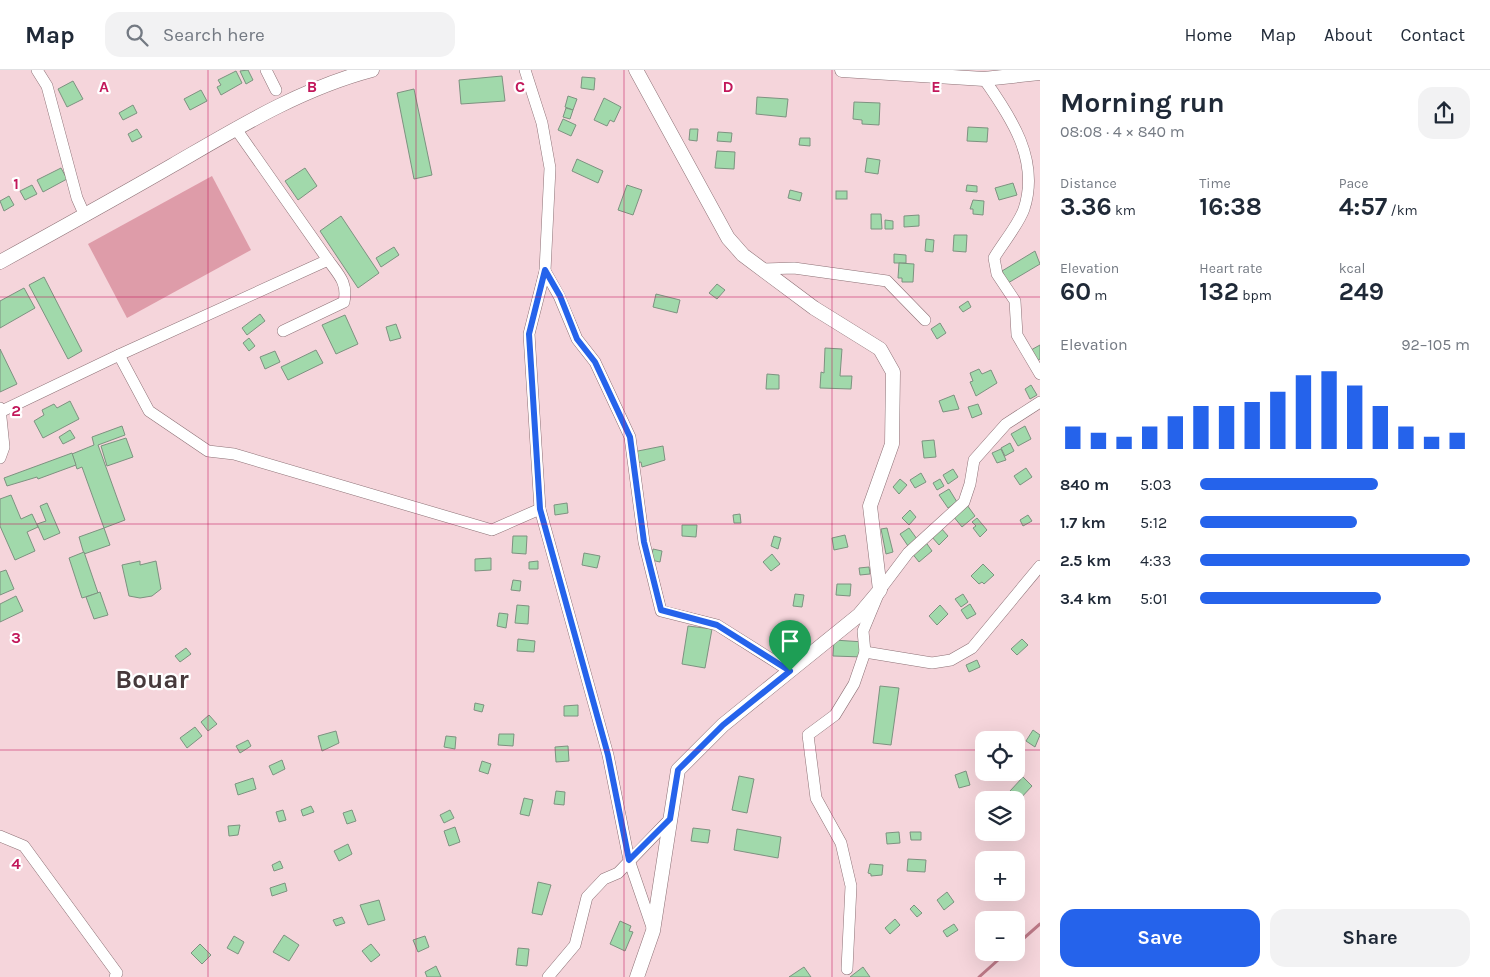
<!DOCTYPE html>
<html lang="en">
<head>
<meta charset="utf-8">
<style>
  body { margin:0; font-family:Karla,sans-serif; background:#f2f2f3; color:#1f2937; height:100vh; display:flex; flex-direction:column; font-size:19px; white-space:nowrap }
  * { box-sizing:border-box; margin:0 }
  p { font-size:16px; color:#747a83 }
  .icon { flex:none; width:28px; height:28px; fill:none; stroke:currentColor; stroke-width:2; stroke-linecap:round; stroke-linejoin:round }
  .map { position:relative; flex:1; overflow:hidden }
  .sheet { display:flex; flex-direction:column; background:#fff; width:450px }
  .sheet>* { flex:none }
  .fabs { position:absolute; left:975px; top:661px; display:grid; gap:10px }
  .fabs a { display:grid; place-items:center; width:50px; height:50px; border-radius:10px; background:#fff; box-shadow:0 5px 20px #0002; font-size:25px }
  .pin { position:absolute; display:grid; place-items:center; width:42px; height:42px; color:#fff; margin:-51px -21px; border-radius:50% 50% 50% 0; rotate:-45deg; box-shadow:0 0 5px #0007 }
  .pin .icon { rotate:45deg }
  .round { display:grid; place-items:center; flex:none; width:52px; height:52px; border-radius:15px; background:#f2f2f3 }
  .summary { display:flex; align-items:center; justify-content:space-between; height:85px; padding:0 20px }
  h1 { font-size:28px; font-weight:700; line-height:38px }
  .figures { display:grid; grid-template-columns:repeat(3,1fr); gap:8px; height:85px; padding:5px 20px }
  .figures div { display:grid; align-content:center }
  .figures b { font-size:25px; font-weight:700 }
  .figures small { font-size:14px; font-weight:400 }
  .figures p { font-size:14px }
  .chart { height:140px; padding:10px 20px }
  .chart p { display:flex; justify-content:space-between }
  .chart svg { width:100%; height:90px; margin-top:5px; stroke:#2563eb; stroke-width:6 }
  .primary-button { display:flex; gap:10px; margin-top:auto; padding:10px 20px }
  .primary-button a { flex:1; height:58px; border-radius:15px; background:#2563eb; color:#fff; font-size:20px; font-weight:700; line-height:58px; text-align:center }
  .primary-button a+a { background:#f2f2f3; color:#1f2937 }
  ul { padding:0 20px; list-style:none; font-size:16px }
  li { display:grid; grid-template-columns:80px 60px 1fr; align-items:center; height:38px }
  li i { height:12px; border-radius:6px; background:#2563eb }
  header { display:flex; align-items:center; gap:30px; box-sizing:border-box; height:70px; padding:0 25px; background:#fff; border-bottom:1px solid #e0e1e3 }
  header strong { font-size:24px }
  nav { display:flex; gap:28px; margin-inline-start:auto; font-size:18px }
  .search { width:350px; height:45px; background:#f2f2f3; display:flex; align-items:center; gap:12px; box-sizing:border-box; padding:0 18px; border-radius:15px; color:#747a83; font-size:19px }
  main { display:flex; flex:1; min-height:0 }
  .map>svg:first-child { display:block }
</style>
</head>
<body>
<header>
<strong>Map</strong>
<div class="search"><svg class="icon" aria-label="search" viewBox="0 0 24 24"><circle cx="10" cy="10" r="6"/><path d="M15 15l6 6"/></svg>Search here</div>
<nav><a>Home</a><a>Map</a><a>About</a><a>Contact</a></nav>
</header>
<main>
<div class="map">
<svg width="1040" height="907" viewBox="0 0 1040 907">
  <rect width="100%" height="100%" fill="#f5d5db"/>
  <polygon fill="#de9ca9" points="212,106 251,180 127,248 88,174"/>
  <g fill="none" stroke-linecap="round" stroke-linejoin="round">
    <g stroke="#bb7886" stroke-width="3">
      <polyline points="1016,875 1040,854"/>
      <polyline points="979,907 1007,882"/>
    </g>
  </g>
  <g fill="#a1d9ab" stroke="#7d9280">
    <polygon points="248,0 253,10 246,14 240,1"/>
    <polygon points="236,1 242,13 221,25 217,17 221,15 218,10"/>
    <polygon points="502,6 505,31 461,34 459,10"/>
    <polygon points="582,7 595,8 594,20 581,18"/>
    <polygon points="73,11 83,29 67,37 58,19"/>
    <polygon points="414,19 432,105 414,109 397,23"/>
    <polygon points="201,20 207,31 190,40 184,29"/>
    <polygon points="568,26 577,29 573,40 565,37"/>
    <polygon points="757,27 788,29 786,47 756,44"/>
    <polygon points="604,28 621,37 614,52 610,50 607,56 594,50"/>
    <polygon points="854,32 880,33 879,55 862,54 862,50 853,49"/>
    <polygon points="133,35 137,43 123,50 119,43"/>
    <polygon points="566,38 573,40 570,49 563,47"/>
    <polygon points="563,49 576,55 571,66 558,60"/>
    <polygon points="968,57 988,58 987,72 967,71"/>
    <polygon points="137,59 142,67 132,72 128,64"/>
    <polygon points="690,59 698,59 697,71 689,70"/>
    <polygon points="718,62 732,63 731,72 717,71"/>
    <polygon points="800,68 810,68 810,76 799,75"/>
    <polygon points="717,81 735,82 734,99 715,98"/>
    <polygon points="867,88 880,90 878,104 865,102"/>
    <polygon points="577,89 603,101 598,113 572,101"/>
    <polygon points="61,98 67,109 43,122 37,110"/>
    <polygon points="305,98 317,116 298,130 285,111"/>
    <polygon points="1013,113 1017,125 999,130 995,118"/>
    <polygon points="32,115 37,124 25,130 20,121"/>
    <polygon points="627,115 642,120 633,145 618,140"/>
    <polygon points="967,115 977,116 977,122 966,121"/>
    <polygon points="790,120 802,123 800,131 788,128"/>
    <rect x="836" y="121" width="11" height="8"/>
    <polygon points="9,126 14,135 4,141 0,131"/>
    <polygon points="973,130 984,131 983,145 973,144 973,139 970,139"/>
    <polygon points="871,144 881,144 882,159 871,159"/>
    <polygon points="919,145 919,156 904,157 904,146"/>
    <polygon points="341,146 379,203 358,218 320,161"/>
    <polygon points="885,150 893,151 893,159 885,159"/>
    <polygon points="954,165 967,165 966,182 953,181"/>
    <polygon points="926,169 934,170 933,182 925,181"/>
    <polygon points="394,177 399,185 381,197 376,188"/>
    <polygon points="1035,181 1040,194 1008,213 1002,201"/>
    <polygon points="894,184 906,185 906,193 894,193"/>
    <polygon points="899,193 914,194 913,212 902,212 902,208 898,208"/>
    <polygon points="44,207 82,281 68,289 29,215"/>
    <polygon points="717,214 725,220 717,229 709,223"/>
    <polygon points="24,218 35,238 0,258 0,231"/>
    <polygon points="656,224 680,230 677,243 653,237"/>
    <polygon points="968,231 971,237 963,242 959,237"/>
    <polygon points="260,244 265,251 247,265 242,258"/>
    <polygon points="345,245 358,274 336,284 322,255"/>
    <polygon points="940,253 946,263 937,269 931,259"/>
    <polygon points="396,254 401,268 390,271 386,257"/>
    <polygon points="249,268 255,276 249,281 243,273"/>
    <polygon points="1040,275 1040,289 1037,291 1031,280"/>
    <polygon points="825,278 842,279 840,306 852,306 851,319 820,318 821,302 824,303"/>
    <polygon points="0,279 17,314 0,322"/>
    <polygon points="316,280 323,293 288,310 281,297"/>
    <polygon points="275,281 280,292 265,299 260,287"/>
    <polygon points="979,299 982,304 991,300 997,313 976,326 970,312 973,311 970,303"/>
    <polygon points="767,304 779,305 779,319 766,319"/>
    <polygon points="1031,315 1037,325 1030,329 1025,319"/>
    <polygon points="954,325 959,339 943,342 939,331"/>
    <polygon points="70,331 79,349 43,368 34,351 44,345 42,340 54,334 57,338"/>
    <polygon points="978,334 982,344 972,348 968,337"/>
    <polygon points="122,356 125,365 98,375 125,450 104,458 82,397 77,399 72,384 94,375 92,367"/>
    <polygon points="1025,356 1031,369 1018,376 1011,364"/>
    <polygon points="70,360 75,368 63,374 59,367"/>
    <polygon points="126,368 133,387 107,396 101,376"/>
    <polygon points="934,370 936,387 924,388 922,371"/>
    <polygon points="1010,373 1014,381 1005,386 1001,378"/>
    <polygon points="663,376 665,390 642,397 641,392 635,393 633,382"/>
    <polygon points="1001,379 1006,390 997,393 992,383"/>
    <polygon points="72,383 76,395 38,409 37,407 7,416 4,408"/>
    <polygon points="1026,398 1032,407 1020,415 1014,406"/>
    <polygon points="953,399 958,407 948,414 943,405"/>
    <polygon points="921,403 926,412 915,418 910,410"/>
    <polygon points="900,409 907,415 899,424 893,417"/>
    <polygon points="940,409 944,416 937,420 933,413"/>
    <polygon points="949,419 957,432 948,438 939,425"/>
    <polygon points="11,425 21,449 32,444 38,457 27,462 35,481 15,490 0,456 0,429"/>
    <polygon points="47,433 60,463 44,470 37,454 46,451 40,436"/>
    <polygon points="567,433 568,443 555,445 554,435"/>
    <polygon points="967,435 975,446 962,457 953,446"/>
    <polygon points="910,440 916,447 909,455 902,448"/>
    <polygon points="740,444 741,453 734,453 733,445"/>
    <polygon points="1028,445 1032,451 1023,456 1020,450"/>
    <polygon points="977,448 987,460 980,467 973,458 976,456 972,452"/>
    <polygon points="682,455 697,455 696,467 682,466"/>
    <polygon points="104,458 110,475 84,484 79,467"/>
    <polygon points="887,458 893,482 886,484 881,459"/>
    <polygon points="909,458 917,469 908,476 900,464"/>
    <polygon points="941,458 948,466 939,475 931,466"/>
    <polygon points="845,465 848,477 834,480 832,468"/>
    <polygon points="513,466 527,466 526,484 512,483"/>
    <polygon points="774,466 781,468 778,479 771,476"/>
    <polygon points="925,471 932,481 919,492 911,482"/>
    <polygon points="653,479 662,481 660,492 651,490"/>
    <polygon points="84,482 98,523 82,528 69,488"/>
    <polygon points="584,483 600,486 597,498 582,495"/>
    <polygon points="772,484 780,494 771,501 763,492"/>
    <polygon points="491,488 491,500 475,501 475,489"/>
    <polygon points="140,491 140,495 156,491 161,519 152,526 140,528 129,526 122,495"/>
    <polygon points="538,491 538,499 529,499 529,492"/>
    <polygon points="983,494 994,505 984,514 982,512 979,514 971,506"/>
    <polygon points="869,497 870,504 860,505 859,498"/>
    <polygon points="6,500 14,519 0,525 0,502"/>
    <polygon points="513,510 521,511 520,521 511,520"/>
    <polygon points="837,514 851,514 850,526 836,525"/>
    <polygon points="100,522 108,545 94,549 86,527"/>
    <polygon points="795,524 804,525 802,537 793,536"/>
    <polygon points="963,524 968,532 961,537 955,529"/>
    <polygon points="16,526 23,541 0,552 0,534"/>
    <polygon points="970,534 976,544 967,549 961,540"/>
    <polygon points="517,535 529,536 528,554 515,553"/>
    <polygon points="940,535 948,544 937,555 929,546"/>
    <polygon points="499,543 508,544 506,558 497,556"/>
    <polygon points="688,556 712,559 705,598 682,594"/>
    <polygon points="775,565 808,568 806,583 773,580"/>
    <polygon points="518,569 535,571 534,582 517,581"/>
    <polygon points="1022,569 1028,575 1017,585 1011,579"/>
    <polygon points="834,570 864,572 863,587 833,586"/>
    <polygon points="186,578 191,584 180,592 175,586"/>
    <polygon points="977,590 980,597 969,602 966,595"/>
    <polygon points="880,616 899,618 891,675 873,673"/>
    <polygon points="475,633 484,635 482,642 474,640"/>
    <polygon points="578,635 578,646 564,646 564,636"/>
    <polygon points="209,645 217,654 208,661 201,652"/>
    <polygon points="195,657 202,666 187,678 180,668"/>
    <polygon points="1033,660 1040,665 1035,677 1026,671"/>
    <polygon points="336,661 339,673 322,681 318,666"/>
    <polygon points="499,664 514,664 513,676 498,675"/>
    <polygon points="446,666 456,667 455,679 444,677"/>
    <polygon points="248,670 251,676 240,683 236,676"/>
    <polygon points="568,676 569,691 556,692 555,677"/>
    <polygon points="282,690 285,699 273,705 269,696"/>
    <polygon points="482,691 491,694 488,704 479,701"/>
    <polygon points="966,701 970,715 959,718 955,705"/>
    <polygon points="739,706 754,709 747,743 732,740"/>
    <polygon points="1023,707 1032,716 1019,730 1010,721"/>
    <polygon points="253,708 256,719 238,725 235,714"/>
    <polygon points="556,721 565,722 564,735 554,734"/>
    <polygon points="524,728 533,730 529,746 520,744"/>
    <polygon points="311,736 314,742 303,746 301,740"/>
    <polygon points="283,740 286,750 279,752 276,742"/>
    <polygon points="352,740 356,751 347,754 343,743"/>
    <polygon points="450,740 454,748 444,753 440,745"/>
    <polygon points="240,755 238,765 229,766 228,756"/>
    <polygon points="455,757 460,772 449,776 444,761"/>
    <polygon points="693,758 710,760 708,773 691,771"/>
    <polygon points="737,759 781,767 778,788 734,780"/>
    <polygon points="899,762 900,773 887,774 886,763"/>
    <polygon points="910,762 921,762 921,770 911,770"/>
    <polygon points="348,774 352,784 339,791 334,781"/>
    <polygon points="908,789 926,790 925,802 907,801"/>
    <polygon points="280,791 283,798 274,801 272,795"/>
    <polygon points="870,794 883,795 882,805 871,806 871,804 868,803"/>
    <polygon points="538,812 551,815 542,845 532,843"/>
    <polygon points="285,813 287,821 272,826 270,818"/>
    <polygon points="947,822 954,832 944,840 937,830"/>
    <polygon points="379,830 385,850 368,855 360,835"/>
    <polygon points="914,835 922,843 917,847 910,839"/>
    <polygon points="342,847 345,853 336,856 333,850"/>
    <polygon points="895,849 900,855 890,864 885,858"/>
    <polygon points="620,851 631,856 629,861 633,862 625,881 610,874"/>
    <polygon points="954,854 958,860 947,867 943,861"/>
    <polygon points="284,865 299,875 289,891 273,882"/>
    <polygon points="234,866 244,872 238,884 227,878"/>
    <polygon points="425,866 429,877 418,882 413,870"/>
    <polygon points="200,874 211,885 202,894 191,883"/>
    <polygon points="371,874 380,885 371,892 362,881"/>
    <polygon points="518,878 529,879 527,896 516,895"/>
    <polygon points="436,896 441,907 427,907 425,902"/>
    <polygon points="804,897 811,907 789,907"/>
    <polygon points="863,897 870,907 850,907"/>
  </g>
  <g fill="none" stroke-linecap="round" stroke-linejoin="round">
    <g stroke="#8d7176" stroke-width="12">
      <g id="minor">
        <polyline points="37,0 47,16 77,128 85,146"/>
        <polyline points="266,0 276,20"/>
        <polyline points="525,0 542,53 550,98 545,201 529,264 540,439 608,685 629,790 653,860"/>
        <path d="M984 9C1011 47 1040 90 1024 139 1019 154 1002 174 994 188L997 204 1015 231 1017 265 1040 304"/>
        <polyline points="764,199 794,198 887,211 925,250"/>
        <polyline points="545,201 559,226 577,269 595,292 630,367 644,472 661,541 717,555 790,601"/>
        <path d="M283 261 344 232C348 213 339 205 328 190"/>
        <polyline points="119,285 149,341 208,381 234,384 492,460 540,439"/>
        <polyline points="1040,332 1006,354 974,390 970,414 964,432 908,483 880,520 863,561 865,582 932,593 951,590 972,578 1040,496"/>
        <polyline points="0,338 4,377 0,388"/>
        <polyline points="2,341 119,285 328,190 236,59"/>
        <polyline points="0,766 24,776 117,903 115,907"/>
        <polyline points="847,899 851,816 841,773 816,728 808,665 835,645 854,614 865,582"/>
        <polyline points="548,907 575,875 587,827 604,809 618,803 670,749"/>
      </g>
    </g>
    <g stroke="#8d7176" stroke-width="15">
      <g id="tertiary">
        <polyline points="636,0 728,168 743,185 814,238 880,279 893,302 892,374 870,436 880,520 859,545 723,655 678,700 653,861 637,907"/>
        <polyline points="842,0 984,9 1040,3"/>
        <path d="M0 192C58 160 116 128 173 95 237 58 300 19 372 0"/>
      </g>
    </g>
    <use href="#minor" stroke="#fff" stroke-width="11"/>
    <use href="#tertiary" stroke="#fff" stroke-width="14"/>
  </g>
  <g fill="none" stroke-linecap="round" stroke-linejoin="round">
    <g stroke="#fff" stroke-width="10">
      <polygon id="route" points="545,200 560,226 577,269 595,292 630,367 644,472 661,540 717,555 790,601 723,655 678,700 670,749 629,790 608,685 540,439 529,264"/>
    </g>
    <use href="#route" stroke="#2563eb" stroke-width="6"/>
  </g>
  <path fill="none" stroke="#c2185b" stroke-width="1" stroke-opacity="0.55" d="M208 0V907M416 0V907M624 0V907M832 0V907M0 227H1040M0 454H1040M0 680H984M1016 680H1040"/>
  <g text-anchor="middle" stroke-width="4.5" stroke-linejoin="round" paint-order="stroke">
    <g font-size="26" font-weight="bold" fill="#46393b" stroke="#fff">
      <text x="152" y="618">Bouar</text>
    </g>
  </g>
  <g font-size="16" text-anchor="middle" font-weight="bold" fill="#c2185b" stroke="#fff" stroke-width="4.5" stroke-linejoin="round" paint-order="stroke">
    <text x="104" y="22">A</text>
    <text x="312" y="22">B</text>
    <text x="520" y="22">C</text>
    <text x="728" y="22">D</text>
    <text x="936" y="22">E</text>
    <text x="16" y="119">1</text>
    <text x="16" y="346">2</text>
    <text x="16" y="573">3</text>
    <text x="16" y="799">4</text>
  </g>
</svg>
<div class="fabs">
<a><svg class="icon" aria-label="locate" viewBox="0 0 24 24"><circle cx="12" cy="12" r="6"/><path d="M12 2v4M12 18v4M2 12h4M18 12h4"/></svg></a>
<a><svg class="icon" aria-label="layers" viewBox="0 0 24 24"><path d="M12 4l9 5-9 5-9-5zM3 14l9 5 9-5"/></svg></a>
<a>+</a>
<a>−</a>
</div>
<div class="pin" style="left:790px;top:601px;background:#1e9e55"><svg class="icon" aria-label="arrive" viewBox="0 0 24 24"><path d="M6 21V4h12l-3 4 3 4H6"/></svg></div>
</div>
<section class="sheet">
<div class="summary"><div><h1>Morning run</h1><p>08:08 · 4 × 840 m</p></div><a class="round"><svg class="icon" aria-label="share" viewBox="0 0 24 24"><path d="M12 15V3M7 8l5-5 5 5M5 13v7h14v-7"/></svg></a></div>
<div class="figures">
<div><p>Distance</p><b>3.36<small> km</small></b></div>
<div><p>Time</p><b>16:38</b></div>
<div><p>Pace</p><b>4:57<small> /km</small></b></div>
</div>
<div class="figures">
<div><p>Elevation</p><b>60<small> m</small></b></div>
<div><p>Heart rate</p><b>132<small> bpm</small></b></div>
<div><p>kcal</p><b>249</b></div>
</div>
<div class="chart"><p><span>Elevation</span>92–105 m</p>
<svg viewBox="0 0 160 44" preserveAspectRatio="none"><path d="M5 44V33M15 44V36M25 44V38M35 44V33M45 44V28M55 44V23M65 44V23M75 44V21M85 44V16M95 44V8M105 44V6M115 44V13M125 44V23M135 44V33M145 44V38M155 44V36"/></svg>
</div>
<ul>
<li><b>840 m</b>5:03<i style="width:66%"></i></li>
<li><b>1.7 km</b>5:12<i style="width:58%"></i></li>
<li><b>2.5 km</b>4:33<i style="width:100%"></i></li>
<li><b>3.4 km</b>5:01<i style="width:67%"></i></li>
</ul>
<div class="primary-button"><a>Save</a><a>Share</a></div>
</section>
</main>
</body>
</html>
